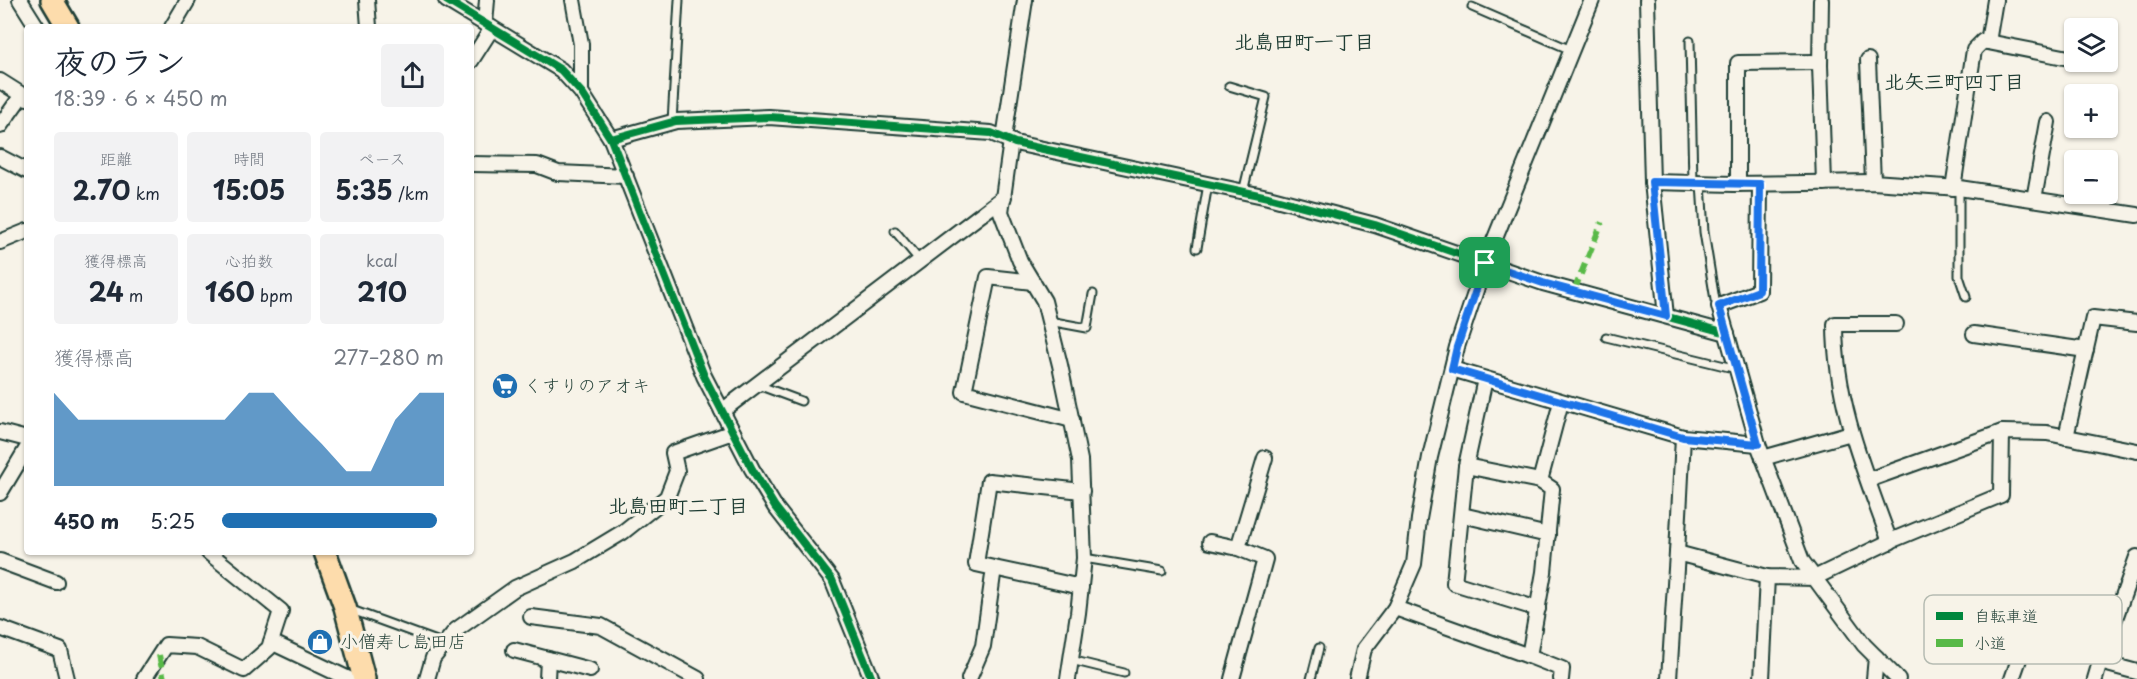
<!DOCTYPE html>
<html lang="ja">
<head>
<meta charset="utf-8">
<style>
  body { margin:0; font-family:"Playpen Sans","Klee One",sans-serif; background:#f2f2f3; color:#1f2937; height:100vh; display:flex; flex-direction:column; font-size:22px; white-space:nowrap }
  * { box-sizing:border-box; margin:0 }
  p { font-size:20px; color:#747a83 }
  .icon { flex:none; width:33px; height:33px; fill:none; stroke:currentColor; stroke-width:2; stroke-linecap:round; stroke-linejoin:round }
  .map { position:relative; flex:1; overflow:hidden }
  .drawer { position:absolute; left:24px; top:24px; width:450px; height:531px; display:flex; flex-direction:column; background:#fff; border-radius:6px; box-shadow:0 2px 4px #0004 }
  .drawer>* { flex:none }
  .tools { position:absolute; left:2064px; top:18px; display:grid; gap:12px }
  .tools a { display:grid; place-items:center; width:54px; height:54px; border-radius:6px; background:#fff; box-shadow:0 2px 4px #0004; font-size:30px }
  .pin { position:absolute; display:grid; place-items:center; width:51px; height:51px; color:#fff; margin:-26px; border-radius:12px; box-shadow:0 3px 9px #0006 }
  .round { display:grid; place-items:center; flex:none; width:63px; height:63px; border-radius:6px; background:#f2f2f3 }
  .summary { display:flex; align-items:center; justify-content:space-between; height:102px; padding:0 30px }
  h1 { font-size:33px; font-weight:700; line-height:45px }
  .metrics { display:grid; grid-template-columns:repeat(3,1fr); gap:9px; height:102px; padding:6px 30px }
  .metrics div { display:grid; align-content:center; border-radius:6px; background:#f2f2f3; text-align:center }
  .metrics b { font-size:26px; font-weight:700 }
  .metrics small { font-size:16px; font-weight:400 }
  .metrics p { font-size:16px }
  .chart { height:168px; padding:12px 30px }
  .chart p { display:flex; justify-content:space-between }
  .chart svg { width:100%; height:108px; margin-top:6px; fill:#1f6fb2; opacity:.7 }
  ul { padding:0 30px; list-style:none; font-size:20px }
  li { display:grid; grid-template-columns:96px 72px 1fr; align-items:center; height:45px }
  li i { height:15px; border-radius:8px; background:#1f6fb2 }
  .map>svg:first-child { display:block }
</style>
</head>
<body>
<div class="map">
<svg width="2137" height="679" viewBox="0 0 2137 679">
  <rect width="100%" height="100%" fill="#f7f3e8"/>
  <filter id="ink" filterUnits="userSpaceOnUse"><feTurbulence type="fractalNoise" baseFrequency=".0167" numOctaves="2"/><feDisplacementMap in="SourceGraphic" scale="12" xChannelSelector="R" yChannelSelector="G"/><feConvolveMatrix kernelMatrix="1 2 1 2 8 2 1 2 1" color-interpolation-filters="sRGB"/></filter>
  <g filter="url(#ink)">
    <g fill="none" stroke-linecap="round" stroke-linejoin="round">
      <g stroke="#1f3d34" stroke-width="11">
        <g id="lane">
          <polyline points="1472,7 1571,50"/>
          <polyline points="1690,41 1693,183"/>
          <polyline points="1229,86 1266,97 1243,192"/>
          <polyline points="672,122 679,0"/>
          <polyline points="1701,183 1704,232 1715,300 1719,306"/>
          <polyline points="1959,188 1959,276 1966,297"/>
          <polyline points="895,231 920,261"/>
          <polyline points="1197,248 1208,184"/>
          <polyline points="1049,321 1087,328 1093,294"/>
          <polyline points="1606,337 1737,369"/>
          <polyline points="758,385 801,401"/>
          <polyline points="1084,558 1162,571"/>
          <polyline points="349,609 445,644"/>
          <polyline points="1071,660 1124,673"/>
          <polyline points="1311,679 1319,648"/>
        </g>
      </g>
      <g stroke="#1f3d34" stroke-width="18">
        <g id="street">
          <polyline points="20,0 37,27"/>
          <polyline points="367,0 369,27"/>
          <polyline points="446,0 561,70 581,92 611,139 704,376 752,469 775,507 832,580 872,679"/>
          <polyline points="573,0 581,44 581,92"/>
          <polyline points="1647,0 1652,182 1666,316"/>
          <polyline points="1821,0 1820,65 1824,183"/>
          <polyline points="485,24 487,0"/>
          <polyline points="172,27 188,0"/>
          <polyline points="1988,42 1995,0"/>
          <polyline points="1868,60 1873,182"/>
          <polyline points="471,61 492,28"/>
          <polyline points="0,81 27,98"/>
          <polyline points="0,126 22,95"/>
          <polyline points="1004,138 1025,0"/>
          <polyline points="611,139 676,121 769,117 991,133 1015,143 1268,197 1375,225 1543,283 1727,333"/>
          <polyline points="1011,141 1001,212 1020,261 1044,301 1060,365 1080,460 1084,558 1078,613 1068,679"/>
          <polyline points="0,157 27,171"/>
          <polyline points="471,164 537,165 558,173 626,176"/>
          <polyline points="1652,182 1734,184 1873,182 1959,188 2137,215"/>
          <polyline points="1738,184 1738,63 1820,62"/>
          <polyline points="1760,184 1759,291 1719,306 1758,444 1802,561 1864,645 1898,679"/>
          <polyline points="1953,188 1974,50 1983,41 2074,59"/>
          <polyline points="2034,199 2048,122"/>
          <polyline points="0,242 27,231"/>
          <polyline points="1033,282 988,277 964,392 1072,420"/>
          <polyline points="1974,334 2086,350"/>
          <polyline points="1452,369 1683,437"/>
          <polyline points="1485,379 1466,466 1454,583 1538,609"/>
          <polyline points="1561,402 1540,481 1552,489 1544,572 1529,656 1562,669 1561,679"/>
          <polyline points="722,411 1004,197"/>
          <polyline points="0,432 27,439"/>
          <polyline points="2066,437 2093,318 2137,323"/>
          <polyline points="1763,458 1851,433"/>
          <polyline points="1466,466 1540,481"/>
          <polyline points="1868,480 2002,432"/>
          <polyline points="0,493 27,448"/>
          <polyline points="1462,515 1548,535"/>
          <polyline points="1210,542 1238,548"/>
          <path d="M1890 542C1864 470 1835 402 1835 324H1896"/>
          <polyline points="1677,553 1683,437 1758,444"/>
          <polyline points="0,561 56,582"/>
          <polyline points="994,568 976,564 989,481 1082,491"/>
          <polyline points="1395,608 1529,656"/>
          <polyline points="531,617 601,626 698,679"/>
          <polyline points="0,628 60,650 67,679"/>
          <polyline points="271,642 349,679"/>
          <polyline points="514,650 590,670"/>
          <polyline points="2100,662 2137,672"/>
          <polyline points="144,679 166,645 197,647 244,670 269,648 281,611 208,552"/>
          <polyline points="427,679 433,658 456,630 515,588 575,561 623,532 667,497 677,471 673,453 733,432"/>
          <polyline points="547,679 548,659"/>
          <polyline points="969,679 983,646 994,568 1081,587"/>
          <polyline points="1232,679 1265,559 1238,548 1265,458"/>
          <polyline points="1357,679 1364,649 1395,608 1414,564 1419,519 1430,457 1457,347 1485,263 1592,0"/>
          <polyline points="1669,679 1677,553 1767,577 1814,578 1895,539 2001,495 2002,432 2047,433 2137,451"/>
          <polyline points="1762,679 1767,577"/>
          <polyline points="1874,679 1876,657"/>
          <polyline points="2012,679 2029,631"/>
          <polyline points="2095,679 2103,652 2137,557"/>
        </g>
      </g>
      <g stroke="#1f3d34" stroke-width="26">
        <g id="primary">
          <polyline points="52,0 68,27"/>
          <polyline points="325,552 345,607 364,679"/>
        </g>
      </g>
      <use href="#lane" stroke="#f7f3e8" stroke-width="7"/>
      <use href="#street" stroke="#f7f3e8" stroke-width="14"/>
      <use href="#primary" stroke="#fddcac" stroke-width="21"/>
      <g stroke="#58b947" stroke-width="6" stroke-dasharray="12 6" stroke-linecap="butt">
        <polyline points="1574,291 1602,222"/>
        <polyline points="159,655 164,679"/>
      </g>
      <g stroke="#f7f3e8" stroke-width="11">
        <g id="cycleway">
          <polyline points="446,0 561,70 581,92 611,139 704,376 752,469 775,507 832,580 872,679"/>
          <polyline points="611,139 676,121 769,117 991,133 1015,143 1268,197 1375,225 1543,283 1727,333"/>
        </g>
      </g>
      <use href="#cycleway" stroke="#00873e" stroke-width="8"/>
    </g>
  </g>
  <g fill="none" stroke-linecap="round" stroke-linejoin="round" filter="url(#ink)">
    <g stroke="#fff" stroke-width="12">
      <polygon id="route" points="1652,182 1760,184 1759,291 1719,306 1758,444 1683,437 1452,369 1457,347 1485,263 1543,283 1666,316"/>
    </g>
    <use href="#route" stroke="#1a73e8" stroke-width="8"/>
  </g>
  <defs>
    <g id="supermarket-disc" transform="scale(1.35)"><circle r="9.5" fill="#1f6fb2" stroke="#f7f3e8"/><path d="M-6-5.5h2.5l.6 2H6L4.5 2H-2.5L-4.4-4H-6ZM-1.5 3.2a1.3 1.3 0 1 0 .1 0ZM3 3.2a1.3 1.3 0 1 0 .1 0Z" fill="#fff"/></g>
    <g id="shop-disc" transform="scale(1.35)"><circle r="9.5" fill="#1f6fb2" stroke="#f7f3e8"/><path d="M-5-2.5h2.3a2.7 3.5 0 0 1 5.4 0H5L5.5 6h-11ZM-1.5-2.5h3a1.5 2.3 0 0 0-3 0Z" fill="#fff"/></g>
  </defs>
  <g fill-rule="evenodd">
    <use href="#supermarket-disc" x="505" y="386"/>
    <use href="#shop-disc" x="320" y="642"/>
  </g>
  <g text-anchor="middle" stroke-width="6" stroke-linejoin="round" paint-order="stroke">
    <g font-size="18" fill="#1f3d34" stroke="#f7f3e8" text-anchor="start">
      <text x="524" y="392">くすりのアオキ</text>
      <text x="340" y="648">小僧寿し島田店</text>
    </g>
    <g font-size="20" font-weight="bold" fill="#1f3d34" stroke="#f7f3e8">
      <text x="1304" y="49">北島田町一丁目</text>
      <text x="1954" y="89">北矢三町四丁目</text>
      <text x="678" y="513">北島田町二丁目</text>
    </g>
  </g>
  <rect x="1924" y="595" width="198" height="69" rx="9" fill="#f7f3e8" stroke="#b6bcb2" stroke-width="1.5"/>
  <rect x="1936" y="612" width="27" height="8" fill="#00873e"/>
  <rect x="1936" y="639" width="27" height="8" fill="#58b947"/>
  <g font-size="16" fill="#1f3d34">
    <text x="1974" y="622">自転車道</text>
    <text x="1974" y="649">小道</text>
  </g>
</svg>
<div class="tools">
<a><svg class="icon" aria-label="layers" viewBox="0 0 24 24"><path d="M12 4l9 5-9 5-9-5zM3 14l9 5 9-5"/></svg></a>
<a>+</a>
<a>−</a>
</div>
<div class="pin" style="left:1485px;top:263px;background:#1e9e55"><svg class="icon" aria-label="arrive" viewBox="0 0 24 24"><path d="M6 21V4h12l-3 4 3 4H6"/></svg></div>
<section class="drawer">
<div class="summary"><div><h1>夜のラン</h1><p>18:39 · 6 × 450 m</p></div><a class="round"><svg class="icon" aria-label="share" viewBox="0 0 24 24"><path d="M12 15V3M7 8l5-5 5 5M5 13v7h14v-7"/></svg></a></div>
<div class="metrics">
<div><p>距離</p><b>2.70<small> km</small></b></div>
<div><p>時間</p><b>15:05</b></div>
<div><p>ペース</p><b>5:35<small> /km</small></b></div>
</div>
<div class="metrics">
<div><p>獲得標高</p><b>24<small> m</small></b></div>
<div><p>心拍数</p><b>160<small> bpm</small></b></div>
<div><p>kcal</p><b>210</b></div>
</div>
<div class="chart"><p><span>獲得標高</span>277–280 m</p>
<svg viewBox="0 0 160 44" preserveAspectRatio="none"><path d="M0 44V6L10 17L20 17L30 17L40 17L50 17L60 17L70 17L80 6L90 6L100 17L110 27L120 38L130 38L140 17L150 6L160 6V44z"/></svg>
</div>
<ul>
<li><b>450 m</b>5:25<i style="width:97%"></i></li>
</ul>
</section>
</div>
</body>
</html>
